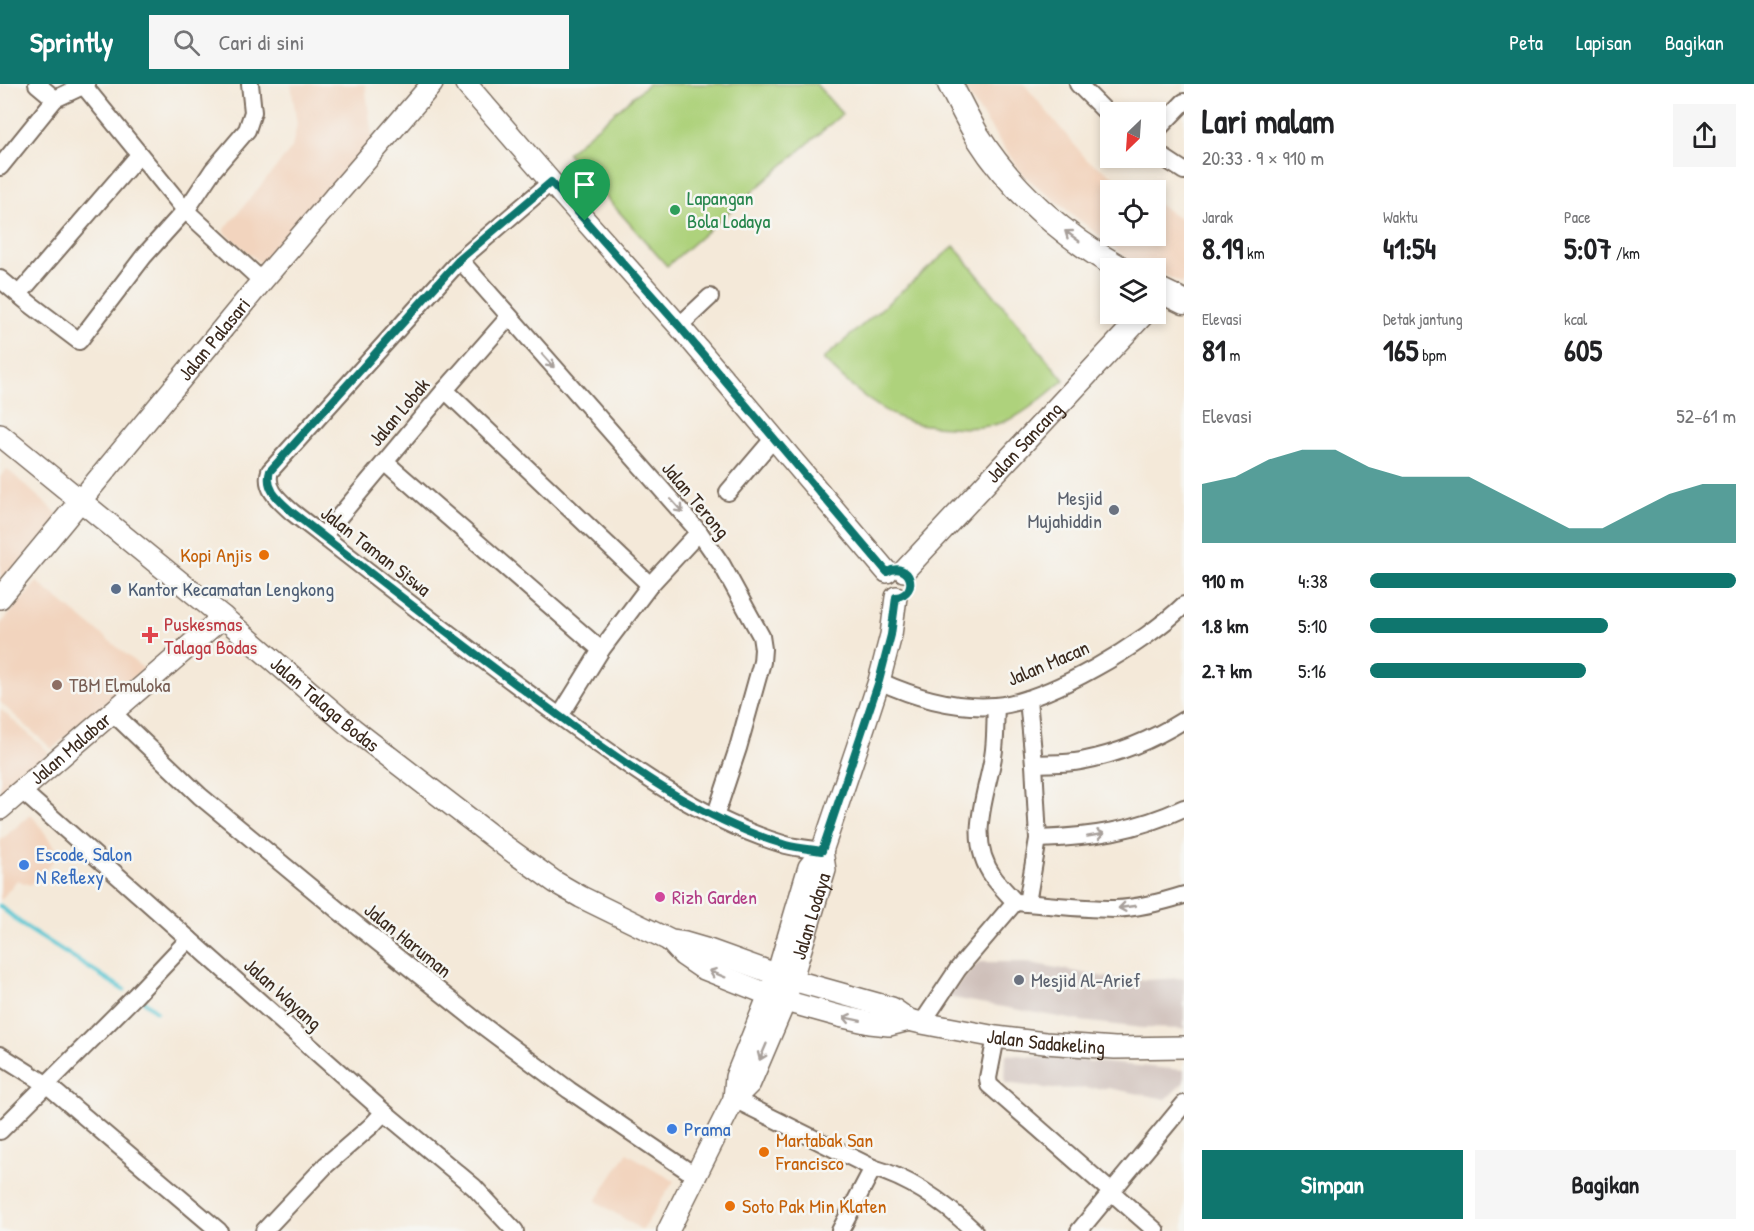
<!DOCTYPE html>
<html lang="id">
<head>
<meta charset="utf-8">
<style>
  body { margin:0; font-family:"Patrick Hand",sans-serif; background:#f6f6f6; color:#202124; height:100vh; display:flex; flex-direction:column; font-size:22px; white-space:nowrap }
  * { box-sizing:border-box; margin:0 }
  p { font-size:20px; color:#757577 }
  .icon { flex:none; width:33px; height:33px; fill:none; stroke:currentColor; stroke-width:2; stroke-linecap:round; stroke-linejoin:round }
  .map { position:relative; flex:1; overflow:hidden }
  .sheet { display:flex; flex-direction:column; background:#fff; width:570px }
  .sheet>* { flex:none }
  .needle { width:39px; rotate:205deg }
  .fabs { position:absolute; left:1100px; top:18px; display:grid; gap:12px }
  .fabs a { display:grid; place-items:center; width:66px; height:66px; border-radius:0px; background:#fff; box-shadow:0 3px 9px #0003; font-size:30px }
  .pin { position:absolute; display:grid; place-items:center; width:51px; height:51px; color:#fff; margin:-62px -26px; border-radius:50% 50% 50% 0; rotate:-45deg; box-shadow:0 0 6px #0007 }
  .pin .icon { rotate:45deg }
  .round { display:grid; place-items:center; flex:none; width:63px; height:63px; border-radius:0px; background:#f6f6f6 }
  .summary { display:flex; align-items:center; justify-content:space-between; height:102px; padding:0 18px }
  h1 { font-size:33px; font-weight:800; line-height:45px }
  .figures { display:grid; grid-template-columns:repeat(3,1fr); gap:9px; height:102px; padding:6px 18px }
  .figures div { display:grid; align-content:center }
  .figures b { font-size:30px; font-weight:800 }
  .figures small { font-size:16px; font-weight:400 }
  .figures p { font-size:16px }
  .chart { height:168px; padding:12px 18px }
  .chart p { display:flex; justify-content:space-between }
  .chart svg { width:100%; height:108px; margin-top:6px; fill:#0f766e; opacity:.7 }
  .cta { display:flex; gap:12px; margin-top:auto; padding:12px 18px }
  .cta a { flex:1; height:69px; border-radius:0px; background:#0f766e; color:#fff; font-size:24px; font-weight:800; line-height:69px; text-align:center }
  .cta a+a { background:#f6f6f6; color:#202124 }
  ul { padding:0 18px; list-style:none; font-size:20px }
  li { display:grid; grid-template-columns:96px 72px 1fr; align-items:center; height:45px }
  li i { height:15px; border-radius:8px; background:#0f766e }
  header { display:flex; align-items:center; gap:36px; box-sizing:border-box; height:84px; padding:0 30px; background:#0f766e; color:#fff }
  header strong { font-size:28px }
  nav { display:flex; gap:33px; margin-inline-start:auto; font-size:21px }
  .search { width:420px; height:54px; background:#f6f6f6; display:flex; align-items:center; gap:15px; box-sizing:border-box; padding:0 21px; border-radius:0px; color:#757577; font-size:22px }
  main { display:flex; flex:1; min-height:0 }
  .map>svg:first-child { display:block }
</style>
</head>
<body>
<header>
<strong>Sprintly</strong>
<div class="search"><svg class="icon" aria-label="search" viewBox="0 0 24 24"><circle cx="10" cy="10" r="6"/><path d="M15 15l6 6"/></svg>Cari di sini</div>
<nav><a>Peta</a><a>Lapisan</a><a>Bagikan</a></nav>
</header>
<main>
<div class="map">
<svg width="1184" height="1147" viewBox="0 0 1184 1147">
  <rect width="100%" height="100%" fill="#f6f6f2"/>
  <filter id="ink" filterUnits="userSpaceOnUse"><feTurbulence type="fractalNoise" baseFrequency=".0167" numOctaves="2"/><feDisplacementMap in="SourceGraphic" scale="12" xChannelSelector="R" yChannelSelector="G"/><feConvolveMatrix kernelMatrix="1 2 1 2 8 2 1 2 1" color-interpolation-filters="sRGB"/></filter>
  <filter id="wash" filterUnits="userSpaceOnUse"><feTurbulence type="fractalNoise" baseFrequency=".008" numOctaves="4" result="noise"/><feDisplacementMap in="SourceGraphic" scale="24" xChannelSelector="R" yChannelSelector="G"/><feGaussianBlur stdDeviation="1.35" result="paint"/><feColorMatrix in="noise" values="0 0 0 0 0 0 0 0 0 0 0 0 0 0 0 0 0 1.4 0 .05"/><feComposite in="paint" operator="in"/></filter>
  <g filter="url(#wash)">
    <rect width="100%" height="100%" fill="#f4e9d9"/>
    <g fill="#f2d4be">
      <polygon points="291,0 365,0 373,60 267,185 223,147 292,64 297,40"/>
      <polygon points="961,0 1024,0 1087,76 1136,106 1110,106 1110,152 1155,152 1155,118 1184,137 1184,200 1155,187 1155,184 1149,184 1128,175 1022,90"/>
      <polygon points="7,385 60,432 0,505 0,393"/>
      <polygon points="37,498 144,585 52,665 0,618 0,541"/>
      <polygon points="0,625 49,668 0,713"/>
      <polygon points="31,730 60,770 30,801 17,796 0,817 0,757"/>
      <polygon points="627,1069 674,1097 642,1146 596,1117"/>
    </g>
    <g fill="#cfc0ba">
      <polygon points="979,878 1025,878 1126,897 1184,894 1184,945 1142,944 1081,937 947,913"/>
      <polygon points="1006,970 1184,986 1184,998 1166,1015 1108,1004 1052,1005 1005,999"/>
    </g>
    <g fill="#aed27c" stroke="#747e4d" stroke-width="1.5">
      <polygon points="648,0 816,0 842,30 667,182 567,69"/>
      <path d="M954 162 1064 296C1048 309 1031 325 1013 334 993 344 971 345 950 343 933 342 915 341 900 334 870 321 846 298 823 275Z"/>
    </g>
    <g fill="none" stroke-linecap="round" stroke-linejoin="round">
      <g stroke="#5ac6d2" stroke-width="4.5">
        <polyline points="0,822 24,842 124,906"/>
        <polyline points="144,917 156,927"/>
      </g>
    </g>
  </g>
  <g filter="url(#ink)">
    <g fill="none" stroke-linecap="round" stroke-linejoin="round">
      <g stroke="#7c6d5f" stroke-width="20">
        <g id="minor">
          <polyline points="37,0 55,15"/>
          <polyline points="1078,0 1110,32"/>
          <polyline points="84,2 185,126 262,197"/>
          <polyline points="1155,48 1184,18"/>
          <polyline points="1155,68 1184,87"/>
          <polyline points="0,83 55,15 87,0"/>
          <path d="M551 98 460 176 270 387C264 405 280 417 292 428 378 495 463 562 551 626 624 679 698 735 786 761 797 764 810 765 822 767"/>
          <polyline points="460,176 699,448 722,481 761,552 763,565 762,578 738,664 715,733"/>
          <polyline points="0,195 30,220 79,257 144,172 189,122 213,86 247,46 253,28 250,0"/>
          <polyline points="19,210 139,71"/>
          <polyline points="679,242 710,213"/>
          <polyline points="445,306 650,501"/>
          <polyline points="385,378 601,566"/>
          <polyline points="728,408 774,354"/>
          <polyline points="323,452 445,306 509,233"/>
          <path d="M879 597C914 613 955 625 995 622 1049 617 1145 559 1184 521"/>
          <path d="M996 622C995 638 996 656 993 673 986 714 966 755 994 794 1000 802 1008 810 1015 818"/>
          <polyline points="112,628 200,712 339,827 478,938 569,1006 697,1093"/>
          <polyline points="560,632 601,566 650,501 699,448"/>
          <path d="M1034 680C1050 679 1066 680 1081 677 1118 670 1152 656 1184 636"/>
          <polyline points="21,706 384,1028 474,1103 515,1147"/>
          <path d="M1038 755C1091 753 1135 747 1184 724"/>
          <path d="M1016 818C1049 821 1082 825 1115 825 1138 824 1162 818 1184 811"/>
          <polyline points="1027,819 1038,755 1034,680 1028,615"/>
          <polyline points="922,939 958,885 1015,818"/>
          <polyline points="996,953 988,994 989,1001 1156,1147"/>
          <polyline points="0,971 46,1000 219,1147"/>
          <path d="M734 1015 873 1084C912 1095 945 1119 974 1147"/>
          <polyline points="0,1047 135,912 189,855"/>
          <polyline points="264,1147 326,1081 371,1042 384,1028"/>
          <polyline points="840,1147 873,1084"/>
          <polyline points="1079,1147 1184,1020"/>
        </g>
      </g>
      <g stroke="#7c6d5f" stroke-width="24">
        <g id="tertiary">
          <polyline points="466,0 551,98 679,242 887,488"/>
          <path id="s1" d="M0 351 223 533 353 645 506 763 555 798 581 813 671 857 685 859 709 866 792 896 892 924 909 936 922 939 996 953 1045 959 1115 964 1184 963"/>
          <path id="s2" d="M904 487 1144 230"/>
          <path id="s3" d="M0 514 262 197 432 0"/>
          <path id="s4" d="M0 725 223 533"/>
          <polyline points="671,858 683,871 702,884 785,917 839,932 870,939 889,941 909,936"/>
          <polyline points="734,1015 736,993 777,891 809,783 822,767 857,664 879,597 891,551 896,513"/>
          <path id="s5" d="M668 1147 734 1015 750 999 785 917 825 786 822 767"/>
        </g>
      </g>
      <g stroke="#7c6d5f" stroke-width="27">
        <g id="secondary">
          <path d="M950 0C959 18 968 36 978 53 1012 107 1065 153 1120 184"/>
          <polyline points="1155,204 1184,218"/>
        </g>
      </g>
      <use href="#minor" stroke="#fff" stroke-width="16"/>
      <use href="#tertiary" stroke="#fff" stroke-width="21"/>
      <use href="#secondary" stroke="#fff" stroke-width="24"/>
    </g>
    <defs><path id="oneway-shaft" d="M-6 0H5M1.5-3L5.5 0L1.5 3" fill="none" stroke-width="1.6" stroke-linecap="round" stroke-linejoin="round" transform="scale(1.5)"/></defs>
    <g stroke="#a79f9a">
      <use href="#oneway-shaft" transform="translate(1072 152) rotate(-144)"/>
      <use href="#oneway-shaft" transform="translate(548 277) rotate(48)"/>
      <use href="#oneway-shaft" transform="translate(677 422) rotate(48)"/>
      <use href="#oneway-shaft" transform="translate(1096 751) rotate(-10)"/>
      <use href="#oneway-shaft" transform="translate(1127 823) rotate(172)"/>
      <use href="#oneway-shaft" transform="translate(717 890) rotate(-158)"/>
      <use href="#oneway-shaft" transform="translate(852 935) rotate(-168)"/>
      <use href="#oneway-shaft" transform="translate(763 968) rotate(113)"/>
    </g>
  </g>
  <g fill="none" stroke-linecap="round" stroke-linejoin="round" filter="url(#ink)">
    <g stroke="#fff" stroke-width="12">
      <path id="route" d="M551 98 679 242 887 488C910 476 921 509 896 513L891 551 879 597 822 767C810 765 797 764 786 761 698 735 624 679 551 626 463 562 378 495 292 428 280 417 264 405 270 387L459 176Z"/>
    </g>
    <use href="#route" stroke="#0f766e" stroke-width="8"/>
  </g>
  <circle fill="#2e9e5b" stroke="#f6f6f2" stroke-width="2" cx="675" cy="126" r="6"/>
  <g fill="#6b7280" stroke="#f6f6f2" stroke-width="2">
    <circle cx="1114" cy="426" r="6"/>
    <circle cx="1019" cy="896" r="6"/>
  </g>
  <g fill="#e8710a" stroke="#f6f6f2" stroke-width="2">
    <circle cx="264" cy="471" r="6"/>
    <circle cx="764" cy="1068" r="6"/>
    <circle cx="730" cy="1122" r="6"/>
  </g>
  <circle fill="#5c6f8a" stroke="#f6f6f2" stroke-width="2" cx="116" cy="505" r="6"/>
  <path fill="#e0444e" stroke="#f6f6f2" stroke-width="2" d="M147 542h6v6h6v6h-6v6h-6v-6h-6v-6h6z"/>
  <circle fill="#8d6e63" stroke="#f6f6f2" stroke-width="2" cx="57" cy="601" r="6"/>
  <g fill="#3f7fe0" stroke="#f6f6f2" stroke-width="2">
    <circle cx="24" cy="781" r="6"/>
    <circle cx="672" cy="1045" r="6"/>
  </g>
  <circle fill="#d1479c" stroke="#f6f6f2" stroke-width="2" cx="660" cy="813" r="6"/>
  <g text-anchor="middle" stroke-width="5" stroke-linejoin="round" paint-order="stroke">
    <g font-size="20" fill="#27864d" stroke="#f6f6f2" text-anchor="start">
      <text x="687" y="121">Lapangan<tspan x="687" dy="23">Bola Lodaya</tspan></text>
    </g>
    <g font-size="20" fill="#3b2a1e" stroke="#f6f6f2">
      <text dy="7" stroke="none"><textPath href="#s3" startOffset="336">Jalan Palasari</textPath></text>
      <text transform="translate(399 328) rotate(-50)" y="7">Jalan Lobak</text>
      <text dy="7" stroke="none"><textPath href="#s2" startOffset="176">Jalan Sancang</textPath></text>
      <text transform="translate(696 416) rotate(50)" y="7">Jalan Terong</text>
      <text transform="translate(376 467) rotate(38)" y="7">Jalan Taman Siswa</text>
      <text transform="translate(1048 579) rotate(-23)" y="7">Jalan Macan</text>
      <text dy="7" stroke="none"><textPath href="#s1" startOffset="422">Jalan Talaga Bodas</textPath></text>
      <text dy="7" stroke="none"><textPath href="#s4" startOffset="93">Jalan Malabar</textPath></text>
      <text dy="7" stroke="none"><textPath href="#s5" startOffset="348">Jalan Lodaya</textPath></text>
      <text transform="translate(408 856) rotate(39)" y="7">Jalan Haruman</text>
      <text transform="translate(283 910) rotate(42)" y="7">Jalan Wayang</text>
      <text dy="7" stroke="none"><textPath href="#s1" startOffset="1234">Jalan Sadakeling</textPath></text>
    </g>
    <g font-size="20" fill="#5b616d" stroke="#f6f6f2" text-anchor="end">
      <text x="1102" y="421">Mesjid<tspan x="1102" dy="23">Mujahiddin</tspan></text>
      <text x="1031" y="903" text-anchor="start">Mesjid Al-Arief</text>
    </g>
    <g font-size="20" fill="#c56008" stroke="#f6f6f2" text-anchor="start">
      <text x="252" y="478" text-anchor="end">Kopi Anjis</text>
      <text x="776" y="1063">Martabak San<tspan x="776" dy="23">Francisco</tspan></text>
      <text x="742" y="1129">Soto Pak Min Klaten</text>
    </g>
    <g font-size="20" fill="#4e5e75" stroke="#f6f6f2" text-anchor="start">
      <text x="128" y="512">Kantor Kecamatan Lengkong</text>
    </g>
    <g font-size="20" fill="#be3a42" stroke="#f6f6f2" text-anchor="start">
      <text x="164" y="547">Puskesmas<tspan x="164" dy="23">Talaga Bodas</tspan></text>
    </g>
    <g font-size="20" fill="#785e54" stroke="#f6f6f2" text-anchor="start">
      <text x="69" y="608">TBM Elmuloka</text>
    </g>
    <g font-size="20" fill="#366cbe" stroke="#f6f6f2" text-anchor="start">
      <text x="36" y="777">Escode, Salon<tspan x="36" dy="23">N Reflexy</tspan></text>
      <text x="684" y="1052">Prama</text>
    </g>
    <g font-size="20" fill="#b23c85" stroke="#f6f6f2" text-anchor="start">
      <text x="672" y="820">Rizh Garden</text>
    </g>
  </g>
</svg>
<div class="fabs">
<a><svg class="needle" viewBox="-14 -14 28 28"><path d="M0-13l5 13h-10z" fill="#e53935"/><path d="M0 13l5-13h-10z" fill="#757577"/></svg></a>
<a><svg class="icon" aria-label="locate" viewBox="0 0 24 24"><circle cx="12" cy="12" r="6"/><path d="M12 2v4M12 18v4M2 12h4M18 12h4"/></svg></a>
<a><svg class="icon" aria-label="layers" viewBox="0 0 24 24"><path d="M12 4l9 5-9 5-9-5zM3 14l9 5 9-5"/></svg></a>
</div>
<div class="pin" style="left:585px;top:137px;background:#1e9e55"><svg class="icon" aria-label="arrive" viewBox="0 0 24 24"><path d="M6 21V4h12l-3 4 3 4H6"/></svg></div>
</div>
<section class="sheet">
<div class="summary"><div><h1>Lari malam</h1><p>20:33 · 9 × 910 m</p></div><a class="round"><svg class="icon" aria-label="share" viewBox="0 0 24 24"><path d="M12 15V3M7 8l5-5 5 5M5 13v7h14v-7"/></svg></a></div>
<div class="figures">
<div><p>Jarak</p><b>8.19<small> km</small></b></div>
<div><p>Waktu</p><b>41:54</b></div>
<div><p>Pace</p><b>5:07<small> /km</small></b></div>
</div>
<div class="figures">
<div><p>Elevasi</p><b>81<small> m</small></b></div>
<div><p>Detak jantung</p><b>165<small> bpm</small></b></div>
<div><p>kcal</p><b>605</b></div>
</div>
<div class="chart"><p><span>Elevasi</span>52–61 m</p>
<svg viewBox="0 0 160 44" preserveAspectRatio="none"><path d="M0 44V20L10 17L20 10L30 6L40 6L50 13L60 17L70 17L80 17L90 24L100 31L110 38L120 38L130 31L140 24L150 20L160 20V44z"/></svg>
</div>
<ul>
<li><b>910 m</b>4:38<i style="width:100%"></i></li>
<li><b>1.8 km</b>5:10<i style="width:65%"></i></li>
<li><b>2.7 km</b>5:16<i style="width:59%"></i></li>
</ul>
<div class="cta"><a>Simpan</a><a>Bagikan</a></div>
</section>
</main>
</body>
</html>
